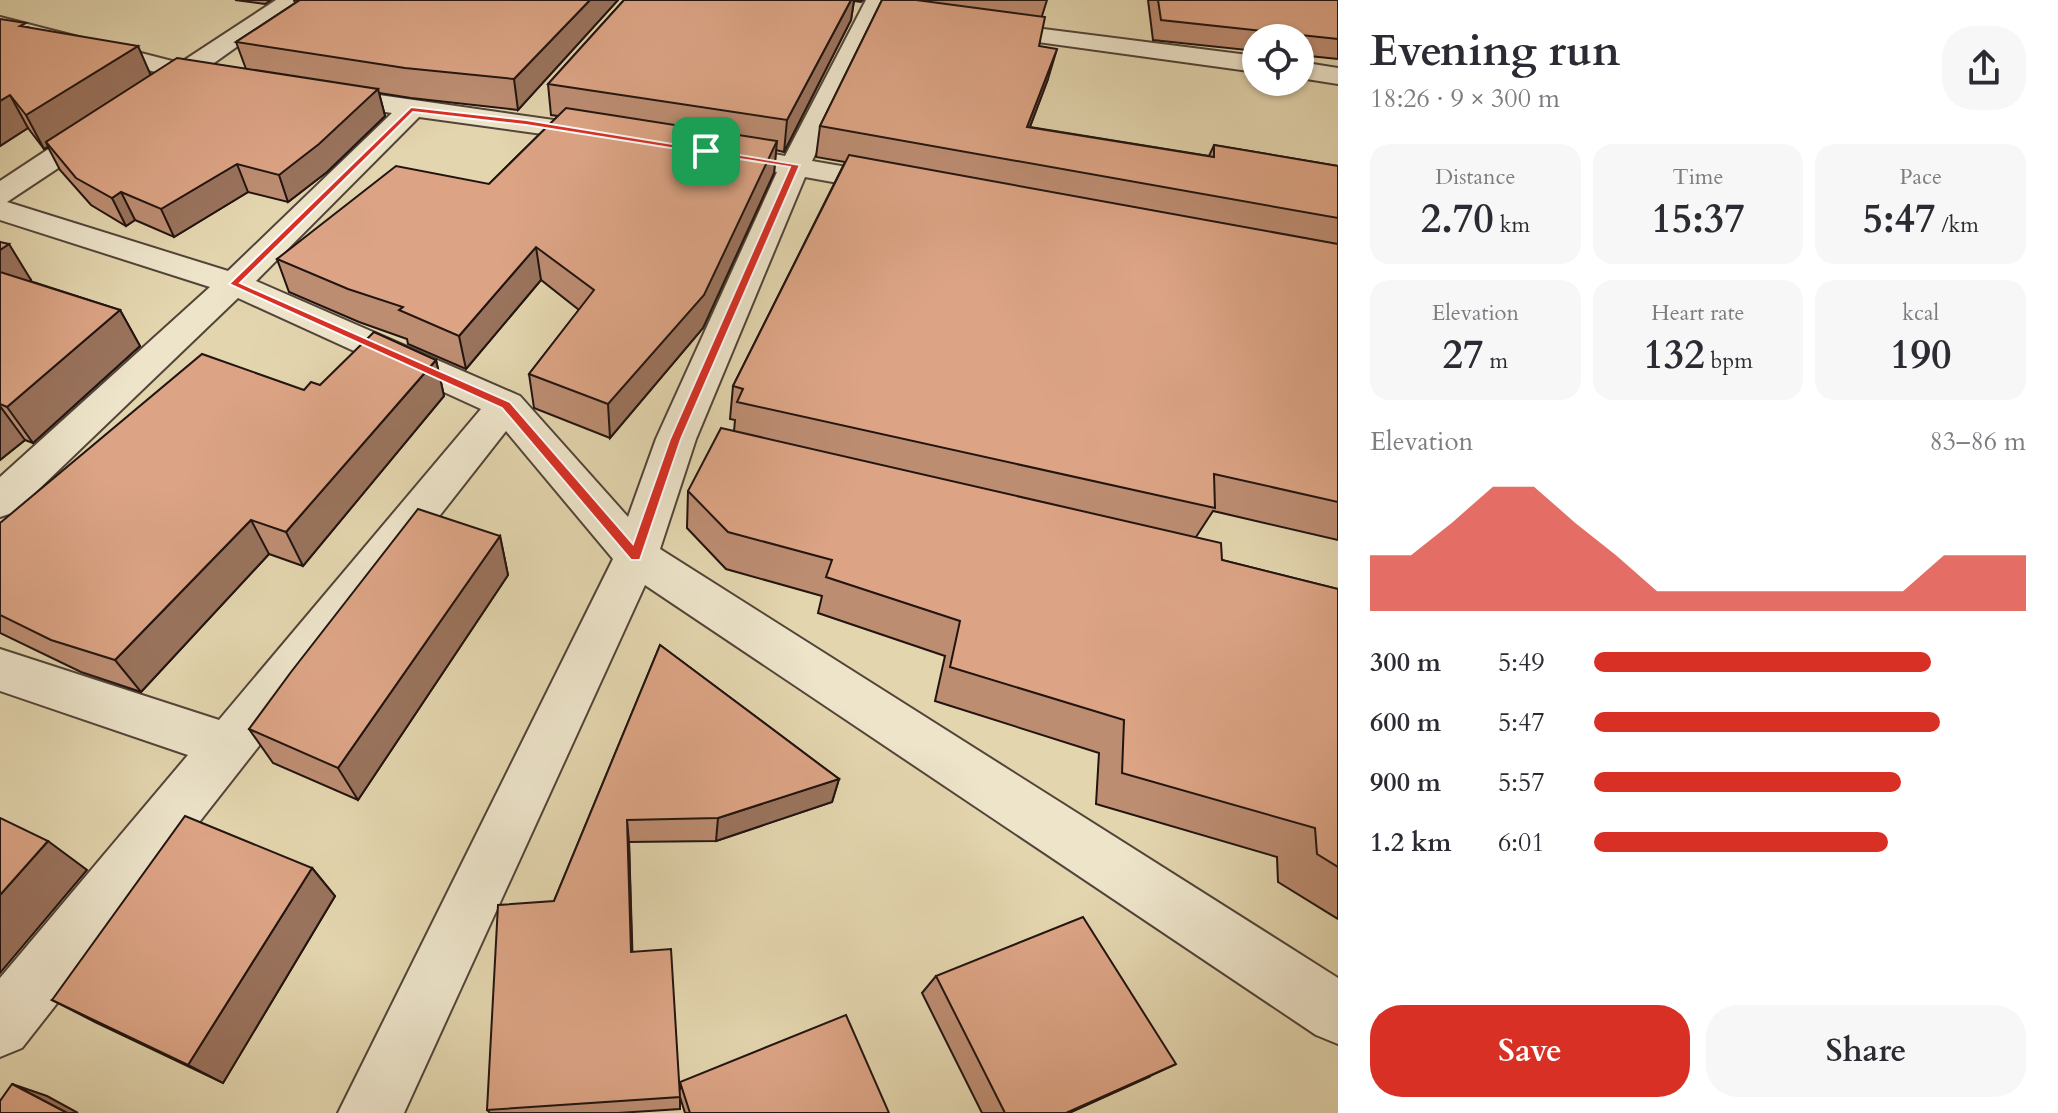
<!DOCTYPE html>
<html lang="en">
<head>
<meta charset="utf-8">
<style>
  body { margin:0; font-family:Cardo,serif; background:#f7f7f7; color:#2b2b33; height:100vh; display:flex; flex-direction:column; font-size:30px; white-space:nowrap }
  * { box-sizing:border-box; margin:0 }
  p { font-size:26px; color:#7c7c81 }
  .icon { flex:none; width:44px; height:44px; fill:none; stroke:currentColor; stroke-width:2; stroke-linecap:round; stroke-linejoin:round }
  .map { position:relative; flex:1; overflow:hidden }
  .side { display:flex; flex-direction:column; background:#fff; width:720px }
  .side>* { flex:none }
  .controls { position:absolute; left:1242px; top:24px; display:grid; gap:16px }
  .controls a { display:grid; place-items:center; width:72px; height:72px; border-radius:50%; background:#fff; box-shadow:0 2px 6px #0004; font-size:40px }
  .pin { position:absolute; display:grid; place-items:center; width:68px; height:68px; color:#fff; margin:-34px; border-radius:16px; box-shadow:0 4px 12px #0006 }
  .round { display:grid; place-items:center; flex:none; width:84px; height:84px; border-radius:32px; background:#f7f7f7 }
  .head { display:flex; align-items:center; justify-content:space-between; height:136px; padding:0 32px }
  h1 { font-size:44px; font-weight:700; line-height:60px }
  .figures { display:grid; grid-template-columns:repeat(3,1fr); gap:12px; height:136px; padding:8px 32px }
  .figures div { display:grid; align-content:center; border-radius:20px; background:#f7f7f7; text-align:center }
  .figures b { font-size:40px; font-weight:700 }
  .figures small { font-size:22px; font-weight:400 }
  .figures p { font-size:22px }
  .chart { height:224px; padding:16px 32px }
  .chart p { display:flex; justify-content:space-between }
  .chart svg { width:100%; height:144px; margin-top:8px; fill:#d93025; opacity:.7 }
  .cta { display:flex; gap:16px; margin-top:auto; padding:16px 32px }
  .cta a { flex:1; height:92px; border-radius:32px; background:#d93025; color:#fff; font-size:32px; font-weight:700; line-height:92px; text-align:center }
  .cta a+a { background:#f7f7f7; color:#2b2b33 }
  ul { padding:0 32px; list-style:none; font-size:26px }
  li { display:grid; grid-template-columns:128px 96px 1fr; align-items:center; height:60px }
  li i { height:20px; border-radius:10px; background:#d93025 }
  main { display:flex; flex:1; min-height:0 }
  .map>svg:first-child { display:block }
</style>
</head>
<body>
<main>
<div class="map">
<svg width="1338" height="1113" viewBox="0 0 1338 1113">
  <rect width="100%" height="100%" fill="#e3d5ae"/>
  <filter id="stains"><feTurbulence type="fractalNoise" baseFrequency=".0025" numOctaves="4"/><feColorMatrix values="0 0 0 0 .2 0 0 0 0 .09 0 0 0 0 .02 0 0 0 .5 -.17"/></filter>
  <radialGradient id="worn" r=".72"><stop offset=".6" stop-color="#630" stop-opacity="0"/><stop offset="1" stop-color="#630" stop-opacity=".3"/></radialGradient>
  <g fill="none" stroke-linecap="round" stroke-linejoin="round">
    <g stroke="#524438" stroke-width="4">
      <g id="street">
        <path d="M276 0H302L207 68 233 73 237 78 233 83C218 87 201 77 188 81 177 85 175 88 163 86L159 80 163 74 0 31V17L180 63Z"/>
        <polygon points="866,0 888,0 812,161 899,176 910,179 914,185 910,191 899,194 805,177 696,439 660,549 1338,978 1338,1044 1316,1035 645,585 404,1113 338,1113 613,559 506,431 22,1048 0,1057 0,978 188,755 0,691 0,649 219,720 481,409 238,298 15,512 0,517 0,477 210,287 0,220 0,181 94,119 104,117 114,119 118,125 114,131 7,202 228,271 392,113 314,101 310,95 314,89 323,87 617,129 621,135 617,141 607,143 419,117 256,281 520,396 628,517 656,439 777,172 705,158 701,152 705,146 715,143 785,156"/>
        <polygon points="981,21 1256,56 1256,72 973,33 969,28 973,23"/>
        <polygon points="1300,62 1338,68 1338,84 1300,78"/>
      </g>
    </g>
    <use href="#street" fill="#ede4ca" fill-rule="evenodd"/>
  </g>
  <g fill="#bd8d72" stroke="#221410" stroke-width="2">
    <polygon points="235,0 271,0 265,4"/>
    <polygon points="294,0 618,0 518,110 411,98 379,93 385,116 327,172 288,202 248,192 174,237 135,220 126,226 91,205 60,170 48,147 44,149 28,128 0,146 28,27 150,75 246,69 236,42 295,3"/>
    <polygon points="624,0 863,0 861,2 854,1 851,20 784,152 776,150 774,173 703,328 610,438 534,408 529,374 579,310 541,280 466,369 408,344 407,339 359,322 289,292 277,259 489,184 558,116 551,115 548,84"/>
    <polygon points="882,0 1047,0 1042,16 1039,46 1048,79 1030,127 1209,156 1214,145 1338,166 1338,540 1213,511 1196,537 1222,560 1338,589 1338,919 1278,882 1277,857 1096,804 1099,753 935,701 945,656 818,613 822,596 726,569 687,528 688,491 734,431 735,420 730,419 733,386 845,162 816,157 820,126"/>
    <polygon points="1148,0 1338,0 1338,59 1300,55 1300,38 1256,38 1256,51 1153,40"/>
    <polygon points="0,242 31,280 30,281 120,310 140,346 33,443 25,440 0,460"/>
    <polygon points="436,360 444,396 303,566 269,554 141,692 81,672 0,633 0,523 304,390 320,385"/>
    <polygon points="500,536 508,575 358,800 273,763 249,729"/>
    <polygon points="660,645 839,779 832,802 716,841 629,842 632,952 680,1090 680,1082 889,1113 685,1113 680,1097 680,1109 618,1113 490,1113 487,1110 554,901"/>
    <polygon points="312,868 335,896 223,1083 95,1022 52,1000"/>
    <polygon points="936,976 1149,1077 1069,1113 982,1113 922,993"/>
  </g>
  <g fill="#9a735d" stroke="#221410" stroke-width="2">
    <polygon points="590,0 618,0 518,110 514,79"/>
    <polygon points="851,0 854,0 851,20 784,152 787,120"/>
    <polygon points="138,46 152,78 46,142 48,147 44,149 26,115"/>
    <polygon points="1057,49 1048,79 1018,158 1027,127"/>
    <polygon points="378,89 385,116 327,172 288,202 279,175"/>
    <polygon points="10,95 28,128 0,146 0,101"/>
    <polygon points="777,141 774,173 703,328 610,438 608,404"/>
    <polygon points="237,164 248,192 174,237 161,209"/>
    <polygon points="121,192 135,220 126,226 112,198"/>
    <polygon points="9,244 31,280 2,302 0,298 0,250"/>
    <polygon points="536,247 541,280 466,369 459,336"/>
    <polygon points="120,310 140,346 33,443 7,407"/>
    <polygon points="436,360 444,396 303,566 286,532"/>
    <polygon points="0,406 25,440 0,460"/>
    <polygon points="251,520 269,554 141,692 115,660"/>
    <polygon points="500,536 508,575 358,800 338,768"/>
    <polygon points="839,779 832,802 716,841 718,818"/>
    <polygon points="627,820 629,842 633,970 631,952"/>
    <polygon points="48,841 87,870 0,973 0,895"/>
    <polygon points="312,868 335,896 223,1083 188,1065"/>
    <polygon points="1176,1064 1069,1113 1066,1113"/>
    <polygon points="12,1084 47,1096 78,1113 67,1113"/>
  </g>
  <g fill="#dca485" stroke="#221410" stroke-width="2">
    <polygon points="300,0 590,0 514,79 405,68 236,42"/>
    <polygon points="624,0 851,0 787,120 548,84"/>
    <polygon points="882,0 916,0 1045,17 1039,46 1057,49 1027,127 1214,157 1214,145 1338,166 1338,218 820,126"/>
    <polygon points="1158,0 1338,0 1338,39 1161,20"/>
    <polygon points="0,19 26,23 20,26 138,46 26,115 10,95 0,101"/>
    <polygon points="177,58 378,89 319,144 279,175 237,164 161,209 121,192 112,198 76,178 46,142"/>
    <polygon points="566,108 777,141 704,295 608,404 529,374 594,290 536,247 459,336 399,310 403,307 348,289 277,259 396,166 489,184"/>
    <polygon points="849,155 1338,244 1338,502 1214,474 1215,508 737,402 743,389 733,386"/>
    <polygon points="0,242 9,244 0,250"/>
    <polygon points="0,272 120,310 7,407 0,404"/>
    <polygon points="374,332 436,360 286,532 251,520 115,660 51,640 0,615 0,523 202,354 304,390 311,382 320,385"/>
    <polygon points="721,428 1221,543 1222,560 1338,589 1338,867 1317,854 1315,828 1122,773 1124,720 950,667 960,621 826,577 832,560 728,532 688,491"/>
    <polygon points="418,509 500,536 338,768 249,729 291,672"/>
    <polygon points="660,645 839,779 718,818 627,820 631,952 671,949 680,1097 487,1110 498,905 554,901"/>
    <polygon points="185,816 312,868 188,1065 52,1000"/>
    <polygon points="0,818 48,841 0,895"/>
    <polygon points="1083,917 1176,1064 1066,1113 1005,1113 936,976"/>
    <polygon points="846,1015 889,1113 690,1113 680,1082"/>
    <polygon points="12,1084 67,1113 0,1113 0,1101"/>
  </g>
  <path fill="#d93025" stroke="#fff" stroke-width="2" fill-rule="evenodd" d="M411 107 526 120 800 165 681 439 640 560H631L502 408 229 284ZM413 112 526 125 790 167 670 439 633 544 510 402 240 283Z"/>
  <rect width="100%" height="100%" filter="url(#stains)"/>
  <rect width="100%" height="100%" fill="url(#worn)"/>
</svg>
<div class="controls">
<a><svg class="icon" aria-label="locate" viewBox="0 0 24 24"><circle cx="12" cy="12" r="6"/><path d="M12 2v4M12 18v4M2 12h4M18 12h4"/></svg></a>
</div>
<div class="pin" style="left:706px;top:151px;background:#1e9e55"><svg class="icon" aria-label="arrive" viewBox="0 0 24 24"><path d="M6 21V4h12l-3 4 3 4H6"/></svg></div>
</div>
<section class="side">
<div class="head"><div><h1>Evening run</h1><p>18:26 · 9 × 300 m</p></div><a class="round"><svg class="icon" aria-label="share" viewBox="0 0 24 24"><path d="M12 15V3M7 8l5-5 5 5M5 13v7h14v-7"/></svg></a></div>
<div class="figures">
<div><p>Distance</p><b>2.70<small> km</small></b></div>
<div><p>Time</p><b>15:37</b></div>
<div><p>Pace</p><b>5:47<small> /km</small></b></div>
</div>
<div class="figures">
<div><p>Elevation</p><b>27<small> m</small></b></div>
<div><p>Heart rate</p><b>132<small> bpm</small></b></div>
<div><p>kcal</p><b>190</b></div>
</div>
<div class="chart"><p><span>Elevation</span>83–86 m</p>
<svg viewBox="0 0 160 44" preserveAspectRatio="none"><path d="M0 44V27L10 27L20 17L30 6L40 6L50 17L60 27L70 38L80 38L90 38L100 38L110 38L120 38L130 38L140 27L150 27L160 27V44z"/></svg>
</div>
<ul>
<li><b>300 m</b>5:49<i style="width:78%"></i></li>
<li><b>600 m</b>5:47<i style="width:80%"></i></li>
<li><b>900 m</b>5:57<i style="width:71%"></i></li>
<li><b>1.2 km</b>6:01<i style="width:68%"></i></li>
</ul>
<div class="cta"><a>Save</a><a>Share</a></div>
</section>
</main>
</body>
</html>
